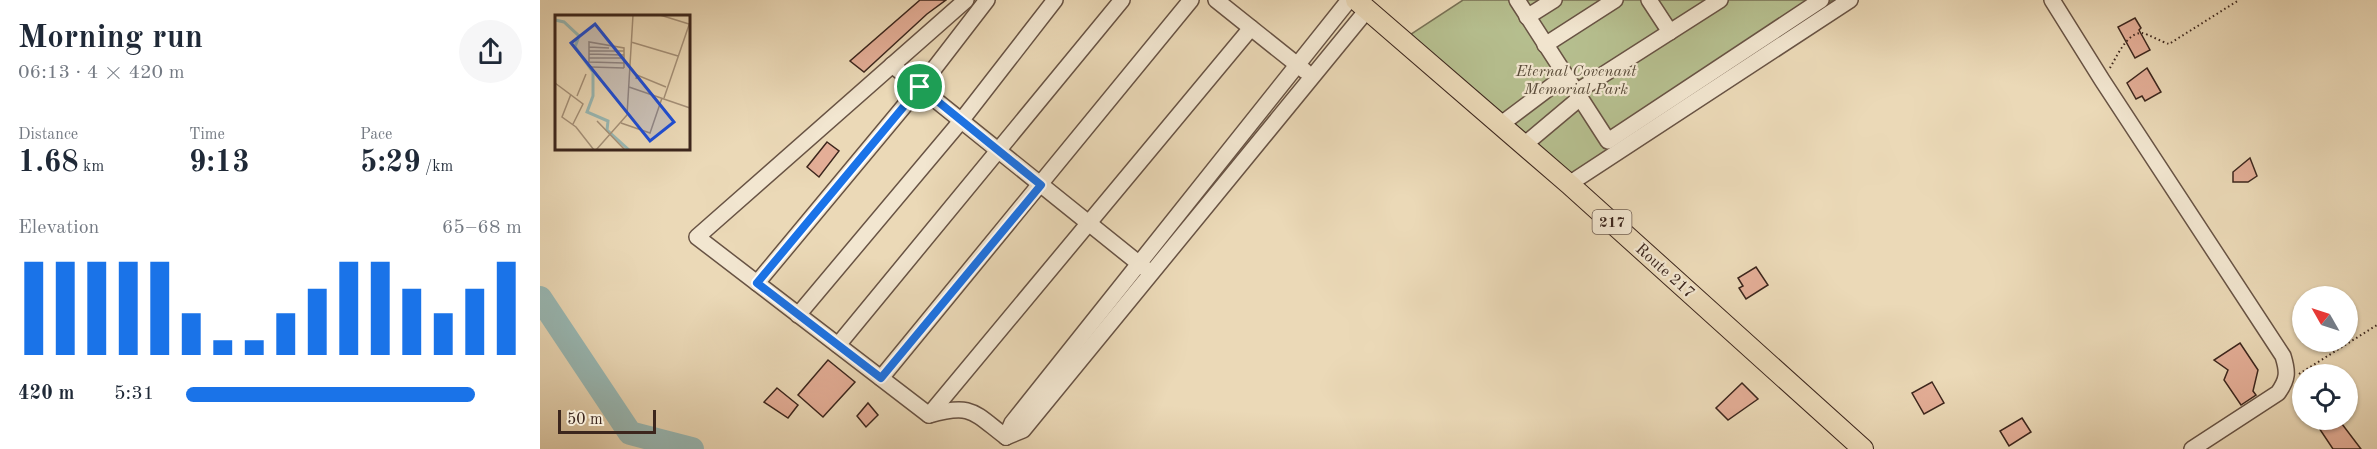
<!DOCTYPE html>
<html lang="en">
<head>
<meta charset="utf-8">
<style>
  body { margin:0; font-family:"Old Standard TT",serif; background:#f6f6f7; color:#1f2937; height:100vh; display:flex; flex-direction:column; font-size:22px; white-space:nowrap }
  * { box-sizing:border-box; margin:0 }
  p { font-size:20px; color:#747a83 }
  .icon { flex:none; width:33px; height:33px; fill:none; stroke:currentColor; stroke-width:2; stroke-linecap:round; stroke-linejoin:round }
  .map { position:relative; flex:1; overflow:hidden }
  .side { display:flex; flex-direction:column; background:#fff; width:540px }
  .side>* { flex:none }
  .needle { width:39px; rotate:309deg }
  .fabs { position:absolute; left:1752px; top:286px; display:grid; gap:12px }
  .fabs a { display:grid; place-items:center; width:66px; height:66px; border-radius:50%; background:#fff; box-shadow:0 2px 4px #0004; font-size:30px }
  .scale { position:absolute; left:18px; bottom:15px; width:98px; box-sizing:border-box; padding-left:6px; border:3px solid #3c261d; border-top:0; font-size:16px; line-height:21px; white-space:nowrap; color:#3c261d; -webkit-text-stroke:4px #f2e6d0; paint-order:stroke }
  .pin { position:absolute; display:grid; place-items:center; width:51px; height:51px; color:#fff; margin:-26px; border:3px solid #fff; border-radius:50%; box-shadow:0 2px 6px #0007 }
  .round { display:grid; place-items:center; flex:none; width:63px; height:63px; border-radius:32px; background:#f6f6f7 }
  .head { display:flex; align-items:center; justify-content:space-between; height:102px; padding:0 18px }
  h1 { font-size:33px; font-weight:800; line-height:45px }
  .stats { display:grid; grid-template-columns:repeat(3,1fr); gap:9px; height:102px; padding:6px 18px }
  .stats div { display:grid; align-content:center }
  .stats b { font-size:30px; font-weight:800 }
  .stats small { font-size:16px; font-weight:400 }
  .stats p { font-size:16px }
  .chart { height:168px; padding:12px 18px }
  .chart p { display:flex; justify-content:space-between }
  .chart svg { width:100%; height:108px; margin-top:6px; stroke:#1a73e8; stroke-width:6 }
  ul { padding:0 18px; list-style:none; font-size:20px }
  li { display:grid; grid-template-columns:96px 72px 1fr; align-items:center; height:45px }
  li i { height:15px; border-radius:8px; background:#1a73e8 }
  main { display:flex; flex:1; min-height:0 }
  .map>svg:first-child { display:block }
</style>
</head>
<body>
<main>
<section class="side">
<div class="head"><div><h1>Morning run</h1><p>06:13 · 4 × 420 m</p></div><a class="round"><svg class="icon" aria-label="share" viewBox="0 0 24 24"><path d="M12 15V3M7 8l5-5 5 5M5 13v7h14v-7"/></svg></a></div>
<div class="stats">
<div><p>Distance</p><b>1.68<small> km</small></b></div>
<div><p>Time</p><b>9:13</b></div>
<div><p>Pace</p><b>5:29<small> /km</small></b></div>
</div>
<div class="chart"><p><span>Elevation</span>65–68 m</p>
<svg viewBox="0 0 160 44" preserveAspectRatio="none"><path d="M5 44V6M15 44V6M25 44V6M35 44V6M45 44V6M55 44V27M65 44V38M75 44V38M85 44V27M95 44V17M105 44V6M115 44V6M125 44V17M135 44V27M145 44V17M155 44V6"/></svg>
</div>
<ul>
<li><b>420 m</b>5:31<i style="width:86%"></i></li>
</ul>
</section>
<div class="map">
<svg width="1837" height="449" viewBox="0 0 1837 449">
  <rect width="100%" height="100%" fill="#ebd9b7"/>
  <filter id="stains"><feTurbulence type="fractalNoise" baseFrequency=".00333" numOctaves="4"/><feColorMatrix values="0 0 0 0 .2 0 0 0 0 .09 0 0 0 0 .02 0 0 0 .5 -.17"/></filter>
  <radialGradient id="worn" r=".72"><stop offset=".6" stop-color="#630" stop-opacity="0"/><stop offset="1" stop-color="#630" stop-opacity=".3"/></radialGradient>
  <polygon fill="#b6bf8f" stroke="#797256" stroke-width="1.5" points="923,0 1293,0 1029,179 865,38"/>
  <g fill="none" stroke-linecap="round" stroke-linejoin="round">
    <polyline stroke="#99b9b5" stroke-width="24" points="0,298 90,433 152,449"/>
  </g>
  <g fill="#e4ae97" stroke="#3c261d" stroke-width="1.5">
    <polygon points="380,0 406,0 387,14 324,72 310,61"/>
    <polygon points="1595,18 1601,28 1599,30 1610,50 1595,58 1578,27"/>
    <polygon points="1607,68 1621,92 1605,101 1602,96 1596,99 1587,83"/>
    <polygon points="287,142 299,151 279,177 267,167"/>
    <polygon points="1710,158 1717,176 1708,182 1693,182 1693,172"/>
    <polygon points="1216,267 1228,285 1206,299 1199,288 1203,286 1198,278"/>
    <polygon points="1700,343 1718,370 1713,391 1716,395 1701,405 1684,380 1688,370 1674,360"/>
    <polygon points="288,360 315,382 283,417 258,395"/>
    <polygon points="1392,382 1404,403 1384,414 1372,393"/>
    <polygon points="1202,383 1218,399 1188,420 1176,408"/>
    <polygon points="237,388 258,405 248,418 224,402"/>
    <polygon points="328,403 338,415 326,427 317,416"/>
    <polygon points="1482,418 1491,432 1469,446 1460,431"/>
    <polygon points="1785,420 1799,420 1821,449 1793,449 1777,425"/>
  </g>
  <g fill="none" stroke-linecap="round" stroke-linejoin="round">
    <g stroke="#685344" stroke-width="18">
      <g id="minor">
        <polyline points="426,0 157,237 389,415 711,28"/>
        <polyline points="676,0 765,71"/>
        <polyline points="977,0 1068,141 1281,0"/>
        <polyline points="1109,0 1130,32"/>
        <path d="M1512 0 1562 80 1743 356C1748 372 1748 379 1738 393L1652 449"/>
        <polyline points="987,17 1014,0"/>
        <polyline points="1005,45 1075,0"/>
        <polyline points="352,65 607,270"/>
        <polyline points="1036,92 1180,0"/>
        <polyline points="960,125 1025,76"/>
        <polyline points="984,145 1040,98"/>
        <polyline points="1029,184 1310,0"/>
        <polyline points="217,283 380,87 447,0"/>
        <polyline points="258,315 421,121 515,0"/>
        <polyline points="298,345 582,0"/>
        <polyline points="341,378 651,0"/>
        <path d="M389 415C432 403 433 412 466 437"/>
        <polyline points="466,437 483,430 827,10"/>
        <polyline points="466,437 472,423 809,0"/>
      </g>
    </g>
    <g stroke="#3c261d" stroke-width="22">
      <polyline id="major" points="816,0 1029,184 1323,449"/>
    </g>
    <g stroke="#3c261d" stroke-width="2" stroke-dasharray="1.5 3" stroke-linecap="butt">
      <path d="M1570 68C1576 58 1587 32 1602 33 1608 34 1622 42 1629 44L1699 0"/>
      <polyline points="1759,374 1837,325"/>
    </g>
    <use href="#minor" stroke="#f2e6d0" stroke-width="15"/>
    <use href="#major" stroke="#ebd9b7" stroke-width="20"/>
  </g>
  <g fill="none" stroke-linecap="round" stroke-linejoin="round">
    <g stroke="#fff" stroke-width="12">
      <polygon id="route" points="380,87 501,185 341,378 217,283"/>
    </g>
    <use href="#route" stroke="#1a73e8" stroke-width="8"/>
  </g>
  <g text-anchor="middle" stroke-width="4.5" stroke-linejoin="round" paint-order="stroke">
    <rect fill="#f2e6d0" stroke="#736053" stroke-width="1.5" x="1052.5" y="210" width="39" height="24" rx="4.5"/>
    <g font-size="15" font-weight="bold" fill="#3c261d">
      <text x="1072" y="227">217</text>
    </g>
    <g font-size="16" font-style="italic" fill="#5a4c3a" stroke="#f2e6d0">
      <text x="1036" y="76">Eternal Covenant<tspan x="1036" dy="18">Memorial Park</tspan></text>
    </g>
    <g font-size="16" fill="#3c261d" stroke="#f2e6d0">
      <text transform="translate(1126 270) rotate(42)" y="6">Route 217</text>
    </g>
  </g>
  <g transform="translate(15 15)">
    <rect width="135" height="135" fill="#ebd9b7"/>
    <path fill="none" stroke="#99b9b5" stroke-width="3" d="M0 5 9 7 24 21 20 32 38 57V81L32 97 53 106 52 115 74 135"/>
    <path fill="none" stroke="#a59179" stroke-width="1.5" d="M105 0 134 9M76 27 123 41M34 32 54 33M34 36H69M34 39 69 40M34 43H69M69 48 34 47V27L69 33V53M36 52 69 53M81 64 82 60 111 72M0 68 28 89 18 109M74 72 135 93M16 79 7 102 21 112 39 135M22 81 31 59M109 83 135 7M42 106 70 135M66 108 95 118 107 83M41 135 72 100 78 0"/>
    <path fill="#1d4ed8" fill-opacity="0.15" stroke="#1d4ed8" stroke-width="3" d="M40 9 119 107 95 126 16 28Z"/>
    <rect width="135" height="135" fill="none" stroke="#3c261d" stroke-width="3"/>
  </g>
  <rect width="100%" height="100%" filter="url(#stains)"/>
  <rect width="100%" height="100%" fill="url(#worn)"/>
</svg>
<div class="fabs">
<a><svg class="needle" viewBox="-14 -14 28 28"><path d="M0-13l5 13h-10z" fill="#e53935"/><path d="M0 13l5-13h-10z" fill="#747a83"/></svg></a>
<a><svg class="icon" aria-label="locate" viewBox="0 0 24 24"><circle cx="12" cy="12" r="6"/><path d="M12 2v4M12 18v4M2 12h4M18 12h4"/></svg></a>
</div>
<div class="scale">50 m</div>
<div class="pin" style="left:380px;top:87px;background:#1e9e55"><svg class="icon" aria-label="arrive" viewBox="0 0 24 24"><path d="M6 21V4h12l-3 4 3 4H6"/></svg></div>
</div>
</main>
</body>
</html>
